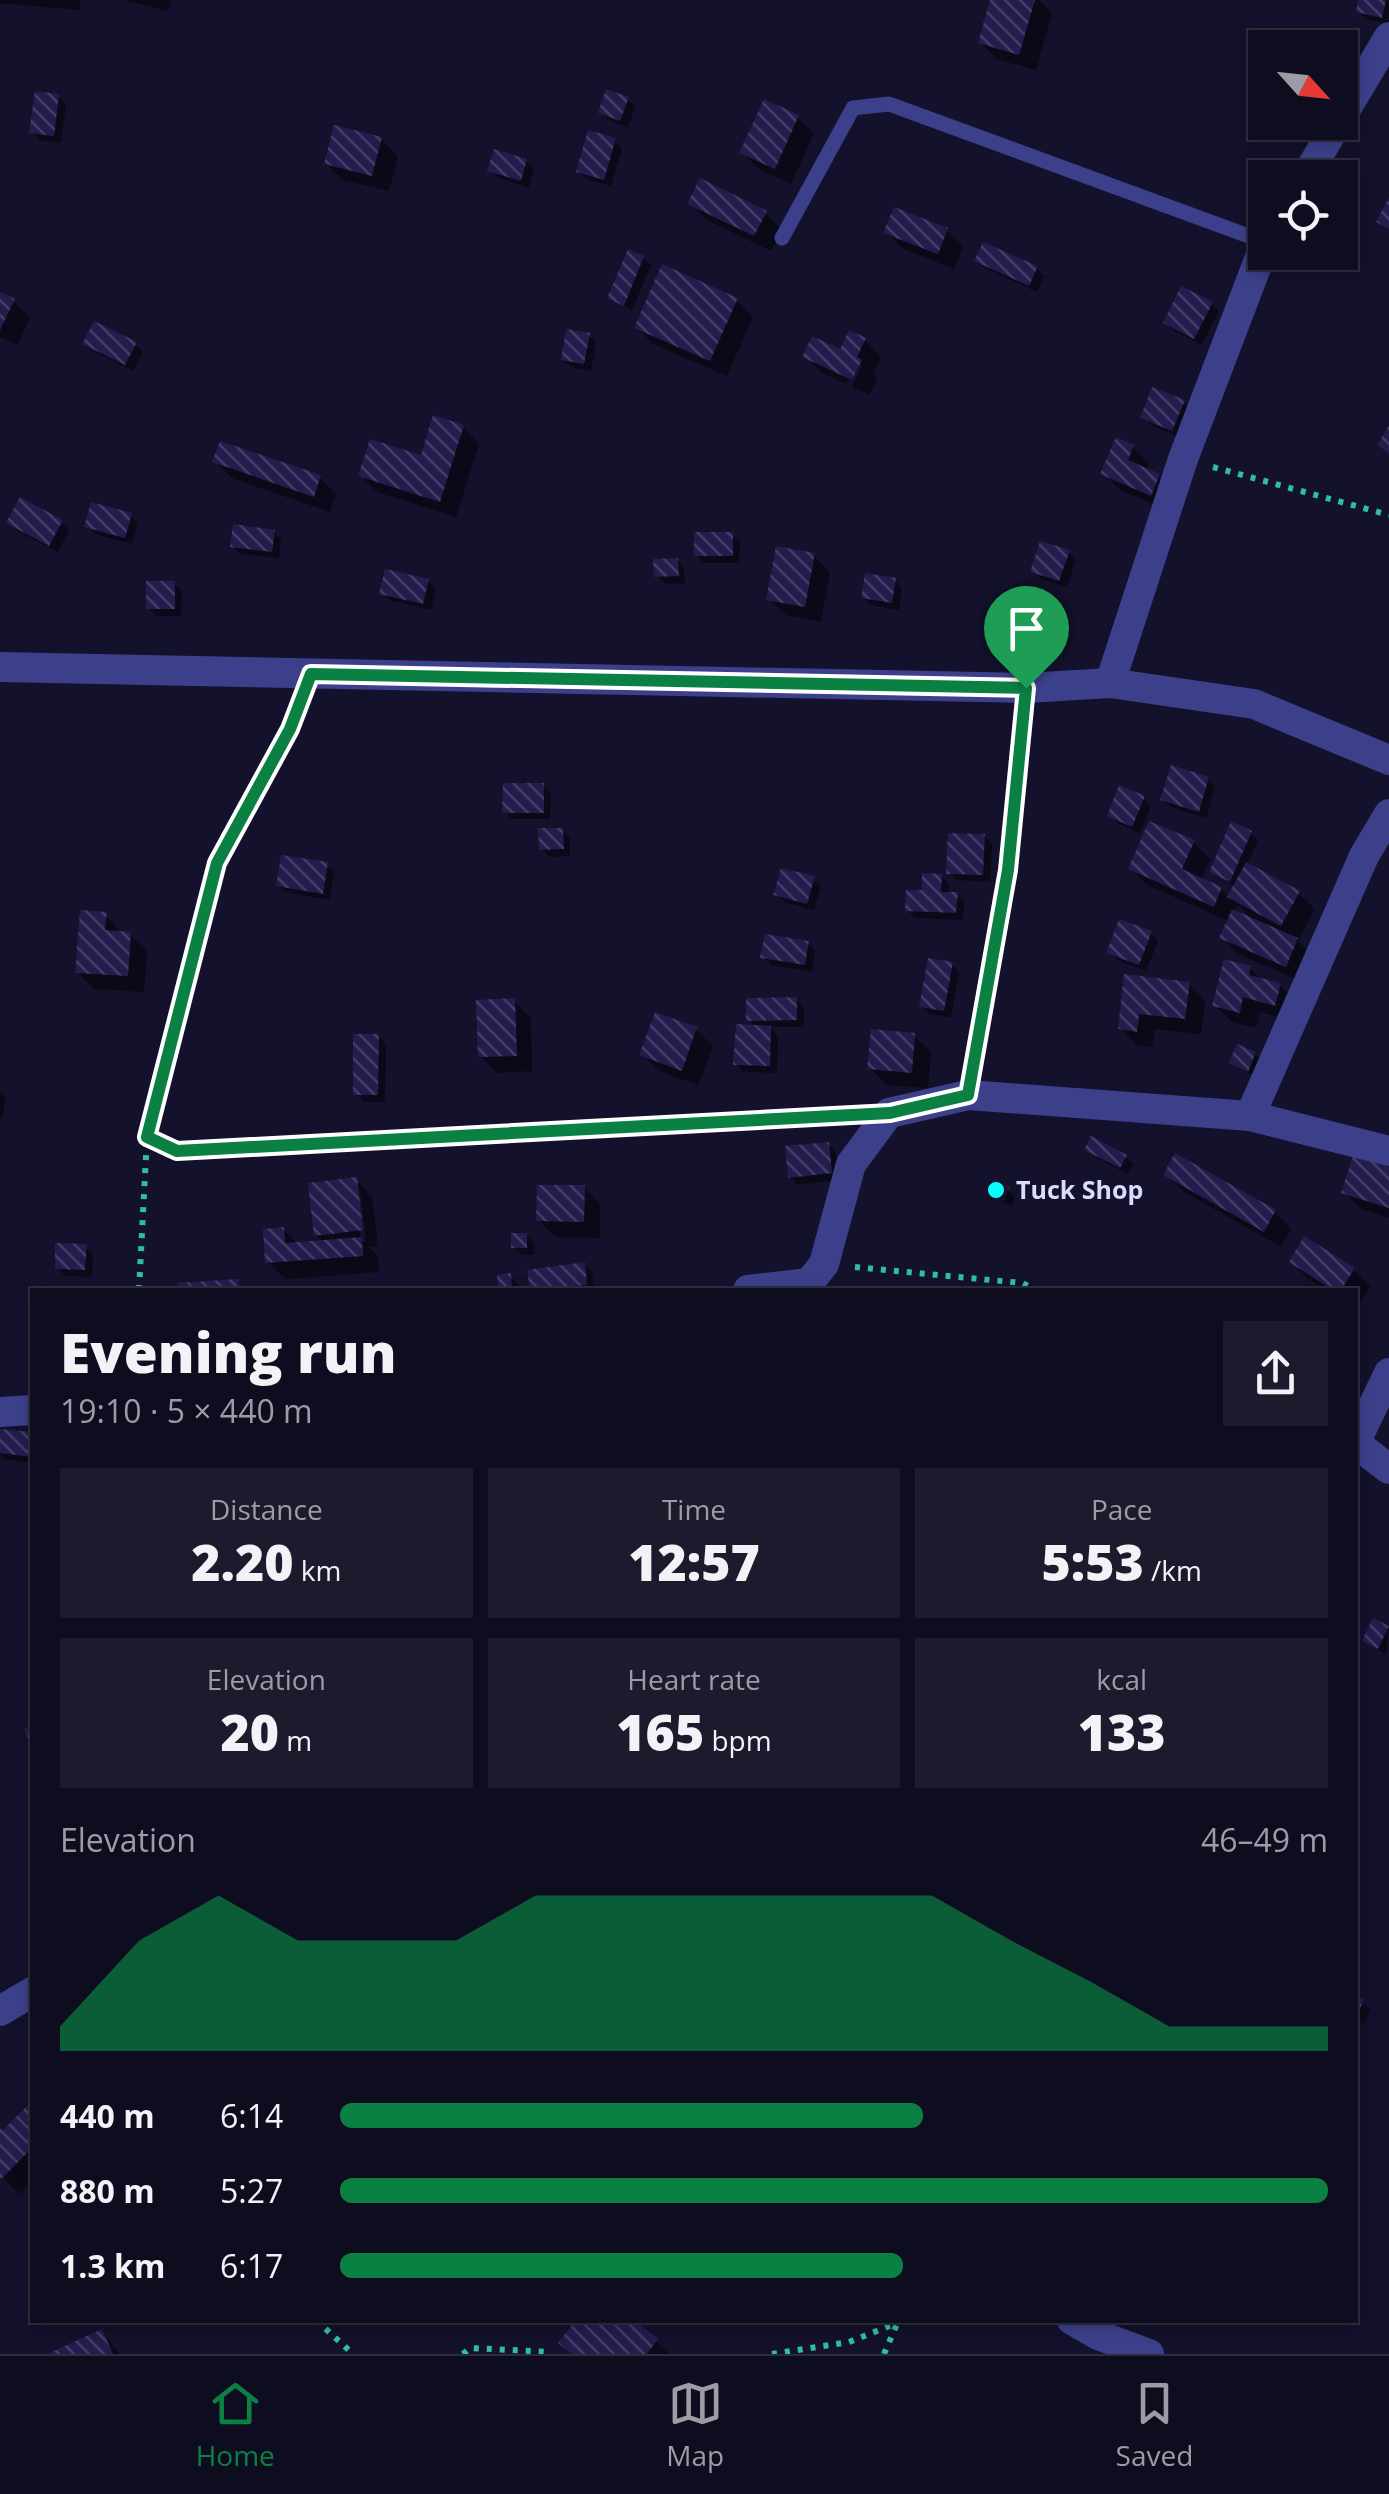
<!DOCTYPE html>
<html lang="en">
<head>
<meta charset="utf-8">
<style>
  body { margin:0; font-family:"Open Sans",sans-serif; background:#1c1b2d; color:#f1f3f6; height:100vh; display:flex; flex-direction:column; font-size:38px; white-space:nowrap }
  * { box-sizing:border-box; margin:0 }
  p { font-size:32px; color:#9b9ca5 }
  .icon { flex:none; width:55px; height:55px; fill:none; stroke:currentColor; stroke-width:2; stroke-linecap:round; stroke-linejoin:round }
  .map { position:relative; flex:1; overflow:hidden }
  .side { position:absolute; left:30px; top:1288px; width:1328px; height:1035px; display:flex; flex-direction:column; background:#0e0d20; border-radius:0px; box-shadow:0 5px 15px #0003,0 0 0 2px #2e2d3e }
  .side>* { flex:none }
  .needle { width:65px; rotate:117deg }
  .controls { position:absolute; left:1248px; top:30px; display:grid; gap:20px }
  .controls a { display:grid; place-items:center; width:110px; height:110px; border-radius:0px; background:#0e0d20; box-shadow:0 5px 15px #0003,0 0 0 2px #2e2d3e; font-size:50px }
  .pin { position:absolute; display:grid; place-items:center; width:85px; height:85px; color:#fff; margin:-102px -42px; border-radius:50% 50% 50% 0; rotate:-45deg; box-shadow:0 0 10px #0007 }
  .pin .icon { rotate:45deg }
  .round { display:grid; place-items:center; flex:none; width:105px; height:105px; border-radius:0px; background:#1c1b2d }
  .overview { display:flex; align-items:center; justify-content:space-between; height:170px; padding:0 30px }
  h1 { font-size:55px; font-weight:800; line-height:75px }
  .figures { display:grid; grid-template-columns:repeat(3,1fr); gap:15px; height:170px; padding:10px 30px }
  .figures div { display:grid; align-content:center; border-radius:0px; background:#1c1b2d; text-align:center }
  .figures b { font-size:50px; font-weight:800 }
  .figures small { font-size:28px; font-weight:400 }
  .figures p { font-size:28px }
  .chart { height:280px; padding:20px 30px }
  .chart p { display:flex; justify-content:space-between }
  .chart svg { width:100%; height:180px; margin-top:10px; fill:#0b8043; opacity:.7 }
  ul { padding:0 30px; list-style:none; font-size:32px }
  li { display:grid; grid-template-columns:160px 120px 1fr; align-items:center; height:75px }
  li i { height:25px; border-radius:12px; background:#0b8043 }
  .tab-bar { display:flex; justify-content:space-around; align-items:center; height:140px; border-top:2px solid #2e2d3e; background:#0e0d20; font-size:28px; color:#9b9ca5 }
  .tab-bar a { display:grid; justify-items:center; gap:5px }
  .tab-bar .selected { color:#0b8043 }
  .map>svg:first-child { display:block }
</style>
</head>
<body>
<div class="map">
<svg width="1389" height="2354" viewBox="0 0 1389 2354">
  <defs>
    <pattern id="building-back-hatch" width="6" height="6" patternUnits="userSpaceOnUse" patternTransform="scale(2.5)"><rect width="6" height="6" fill="#221d4c"/><path d="M-1 5l2 2M0 0l6 6M5-1l2 2" fill="none" stroke="#423d67"/></pattern>
  </defs>
  <rect width="100%" height="100%" fill="#13112b"/>
  <g fill="#0007" fill-rule="evenodd">
    <polygon points="0,0 80,0 79,10 0,3"/>
    <polygon points="123,0 171,0 168,11"/>
    <polygon points="993,0 1039,0 1052,13 1036,70 997,59 981,43"/>
    <polygon points="1361,0 1389,0 1389,24 1366,19 1358,11"/>
    <polygon points="1265,60 1265,122 1325,122 1318,145 1265,128 1248,112"/>
    <polygon points="58,97 66,104 61,143 40,140 32,132"/>
    <polygon points="627,99 635,107 628,127 608,120 601,112"/>
    <polygon points="797,117 814,133 791,184 759,169 742,152"/>
    <polygon points="381,139 398,156 389,191 343,180 326,164"/>
    <polygon points="614,140 622,148 611,186 586,179 579,172"/>
    <polygon points="526,161 534,169 529,187 498,178 490,170"/>
    <polygon points="690,203 765,213 782,230 771,251 707,220"/>
    <polygon points="946,230 963,246 954,269 903,249 886,232"/>
    <polygon points="643,258 651,265 632,311 610,298"/>
    <polygon points="977,261 1037,269 1044,276 1037,292 985,268"/>
    <polygon points="0,295 13,301 30,318 17,345 0,337"/>
    <polygon points="736,300 753,317 727,376 653,344 637,327"/>
    <polygon points="1211,304 1219,311 1202,345 1174,331 1166,323"/>
    <polygon points="589,335 596,343 591,371 571,367 563,359"/>
    <polygon points="864,340 881,357 873,374 877,378 869,395 852,387 862,365 856,365 847,384 822,373 805,356 841,353"/>
    <polygon points="85,344 135,344 143,352 133,371 93,351"/>
    <polygon points="1184,403 1191,410 1180,437 1151,425 1143,417"/>
    <polygon points="463,427 479,444 456,517 377,492 361,476 423,458"/>
    <polygon points="1132,447 1149,464 1146,471 1158,476 1175,492 1167,510 1120,490 1103,473"/>
    <polygon points="215,461 319,477 336,494 330,512 232,478"/>
    <polygon points="131,516 138,523 132,544 95,534 87,526"/>
    <polygon points="61,522 69,530 58,552 17,531 9,523"/>
    <polygon points="274,532 281,540 279,558 240,554 233,546"/>
    <polygon points="732,535 740,542 739,563 704,563 697,555"/>
    <polygon points="1068,552 1076,560 1067,587 1041,579 1033,571"/>
    <polygon points="814,556 830,572 821,622 786,615 769,599"/>
    <polygon points="677,560 684,568 685,583 665,584 657,576"/>
    <polygon points="895,580 902,588 899,610 871,605 863,597"/>
    <polygon points="428,581 436,589 431,610 390,600 382,593"/>
    <polygon points="174,584 182,591 181,616 156,616 148,608"/>
    <polygon points="1208,779 1215,787 1206,818 1171,807 1163,800"/>
    <polygon points="543,786 551,794 550,819 512,819 505,812"/>
    <polygon points="1143,798 1151,806 1140,833 1118,823 1110,816"/>
    <polygon points="562,830 570,838 570,856 549,857 542,849"/>
    <path d="M1251 833 1258 840 1247 866 1298 893 1315 909 1298 941 1314 957 1303 982 1238 954 1222 938 1229 921 1147 885 1131 869 1193 842 1210 859 1201 880 1221 889 1230 898 1236 887 1212 872ZM1238 905 1255 922 1234 913Z"/>
    <polygon points="984,836 992,844 990,882 956,880 949,873"/>
    <polygon points="326,865 334,872 330,900 286,892 278,885"/>
    <polygon points="941,876 949,884 948,894 956,895 964,902 963,920 915,918 908,910"/>
    <polygon points="813,879 821,886 814,910 784,902 776,894"/>
    <polygon points="105,914 122,934 130,935 147,951 144,992 94,989 77,972"/>
    <polygon points="1151,933 1158,941 1146,971 1117,960 1109,952"/>
    <polygon points="808,943 815,951 812,972 771,965 763,957"/>
    <polygon points="951,964 959,972 951,1018 929,1014 922,1006"/>
    <polygon points="1250,968 1263,981 1280,985 1297,1002 1292,1021 1260,1012 1256,1028 1232,1022 1215,1005"/>
    <polygon points="1126,977 1189,984 1205,1001 1201,1034 1155,1029 1152,1047 1137,1045 1120,1028"/>
    <polygon points="796,999 804,1007 804,1027 769,1027 778,1036 777,1073 743,1072 736,1064 756,1028 748,1020"/>
    <polygon points="514,1001 531,1018 532,1071 497,1073 480,1056"/>
    <polygon points="696,1030 713,1046 698,1085 659,1071 642,1054"/>
    <polygon points="378,1036 386,1044 385,1102 364,1102 356,1094"/>
    <polygon points="914,1036 931,1052 928,1088 887,1085 870,1068"/>
    <polygon points="1255,1054 1263,1062 1256,1078 1232,1063"/>
    <polygon points="0,1093 6,1099 2,1118 0,1118"/>
    <polygon points="828,1144 836,1152 839,1180 798,1185 791,1177"/>
    <polygon points="1087,1150 1125,1157 1133,1164 1128,1174 1095,1157"/>
    <polygon points="1176,1156 1275,1212 1291,1229 1281,1247 1183,1191 1166,1175"/>
    <polygon points="1389,1170 1389,1218 1361,1209 1344,1192"/>
    <path d="M356 1180 372 1196 378 1246 368 1247 378 1256 379 1272 285 1279 268 1262 283 1229 298 1245 324 1243 316 1235ZM356 1195H361L366 1242 361 1243Z"/>
    <polygon points="584,1187 600,1204 600,1238 555,1237 539,1220"/>
    <polygon points="1007,1190 1015,1197 1012,1206 994,1199 986,1191"/>
    <polygon points="526,1235 534,1243 534,1255 522,1255 514,1247"/>
    <polygon points="86,1247 93,1254 92,1277 65,1276 57,1268"/>
    <polygon points="1292,1262 1354,1270 1370,1286 1357,1308 1355,1290 1327,1290 1308,1279"/>
    <polygon points="584,1265 592,1272 594,1290 532,1290 530,1272"/>
    <polygon points="510,1276 518,1284 518,1290 501,1290"/>
    <polygon points="0,1431 32,1435 32,1462 5,1460 0,1455"/>
    <polygon points="1375,1621 1389,1629 1386,1655 1365,1641"/>
    <polygon points="1355,1999 1370,2009 1365,2024 1355,2021"/>
    <polygon points="30,2107 32,2181 19,2194 0,2175 0,2131 2,2134"/>
    <polygon points="579,2320 606,2320 614,2326 618,2320 630,2320 670,2354 572,2354 561,2343"/>
    <polygon points="101,2332 120,2354 53,2354"/>
  </g>
  <g fill="url(#building-back-hatch)">
    <polygon points="990,0 1035,0 1019,55 978,43"/>
    <polygon points="1358,0 1386,0 1382,18 1356,12"/>
    <polygon points="1265,54 1265,118 1245,112"/>
    <polygon points="606,89 629,97 620,121 598,113"/>
    <polygon points="35,91 59,94 54,136 29,133"/>
    <polygon points="764,99 799,115 775,169 739,153"/>
    <polygon points="334,125 382,137 372,176 324,164"/>
    <polygon points="588,130 616,138 604,180 576,172"/>
    <polygon points="494,149 527,159 521,181 487,171"/>
    <polygon points="700,178 767,211 754,236 687,204"/>
    <polygon points="1389,197 1389,229 1376,222"/>
    <polygon points="894,207 948,228 938,254 883,233"/>
    <polygon points="983,242 1038,266 1029,286 974,261"/>
    <polygon points="628,249 644,256 624,306 607,298"/>
    <polygon points="662,264 738,298 710,361 634,328"/>
    <polygon points="1181,286 1213,302 1194,339 1163,323"/>
    <polygon points="0,292 15,299 0,330"/>
    <polygon points="94,321 137,342 125,365 82,344"/>
    <polygon points="566,329 590,333 584,364 561,360"/>
    <polygon points="849,330 866,338 857,357 862,360 852,380 802,357 812,336 840,349"/>
    <polygon points="1152,387 1185,400 1172,431 1140,418"/>
    <polygon points="433,415 464,425 440,502 358,476 370,439 421,455"/>
    <polygon points="1389,425 1389,453 1377,445"/>
    <polygon points="1116,437 1134,445 1128,460 1160,474 1151,496 1100,474"/>
    <polygon points="220,441 321,475 314,497 212,462"/>
    <polygon points="20,497 63,520 49,546 6,523"/>
    <polygon points="91,502 132,513 125,538 84,527"/>
    <polygon points="233,524 275,530 272,552 230,547"/>
    <rect x="694" y="532" width="39" height="24"/>
    <polygon points="1040,541 1070,550 1059,581 1030,572"/>
    <polygon points="776,546 815,553 805,607 766,600"/>
    <polygon points="678,558 679,576 654,577 653,559"/>
    <polygon points="385,569 429,579 423,604 379,594"/>
    <polygon points="865,573 896,578 892,603 861,598"/>
    <rect x="146" y="581" width="29" height="28"/>
    <polygon points="1171,765 1209,777 1199,812 1160,800"/>
    <polygon points="503,783 544,783 544,813 502,813"/>
    <polygon points="1119,785 1145,796 1132,827 1107,816"/>
    <polygon points="1149,821 1195,840 1182,869 1222,887 1214,907 1128,869"/>
    <polygon points="1231,821 1252,831 1230,882 1209,872"/>
    <polygon points="538,828 563,828 564,849 539,850"/>
    <polygon points="948,833 985,834 983,875 946,874"/>
    <polygon points="281,855 328,862 323,894 276,886"/>
    <polygon points="1246,862 1300,891 1281,926 1227,897"/>
    <polygon points="781,868 815,876 807,904 773,895"/>
    <polygon points="922,873 942,874 941,892 958,892 956,913 905,911 906,890 922,890"/>
    <polygon points="1232,909 1298,938 1286,967 1219,938"/>
    <polygon points="80,910 107,912 105,930 131,932 128,976 75,973"/>
    <polygon points="1119,919 1152,931 1139,965 1106,953"/>
    <polygon points="765,934 809,941 805,965 760,958"/>
    <polygon points="928,958 953,962 944,1011 919,1007"/>
    <polygon points="1224,959 1251,966 1249,975 1281,983 1275,1006 1243,997 1240,1013 1212,1006"/>
    <polygon points="1124,974 1190,982 1185,1019 1139,1014 1137,1032 1118,1029"/>
    <polygon points="797,997 797,1020 746,1021 746,998"/>
    <polygon points="515,998 517,1056 478,1057 476,1000"/>
    <polygon points="655,1012 697,1027 682,1071 639,1055"/>
    <polygon points="736,1024 771,1026 770,1066 733,1065"/>
    <polygon points="871,1029 915,1033 912,1073 867,1069"/>
    <polygon points="353,1034 379,1034 378,1095 353,1095"/>
    <polygon points="1237,1044 1256,1052 1248,1072 1229,1063"/>
    <polygon points="1091,1136 1127,1155 1120,1168 1084,1150"/>
    <polygon points="829,1142 832,1173 788,1178 785,1146"/>
    <polygon points="1175,1153 1276,1210 1264,1232 1163,1175"/>
    <polygon points="1353,1156 1389,1167 1389,1208 1341,1193"/>
    <polygon points="357,1177 363,1230 314,1236 308,1183"/>
    <polygon points="989,1179 1009,1187 1004,1200 984,1192"/>
    <polygon points="537,1185 585,1185 584,1222 536,1221"/>
    <polygon points="284,1227 285,1243 362,1237 363,1256 265,1263 263,1229"/>
    <rect x="511" y="1233" width="16" height="15"/>
    <polygon points="1304,1236 1355,1268 1341,1290 1333,1290 1289,1262"/>
    <polygon points="55,1243 87,1244 85,1270 55,1269"/>
    <polygon points="585,1262 587,1285 530,1290 527,1270"/>
    <polygon points="511,1273 512,1290 498,1290 497,1275"/>
    <polygon points="239,1279 239,1290 178,1290 177,1283"/>
    <polygon points="0,1429 32,1432 32,1457 0,1453"/>
    <polygon points="1373,1618 1389,1626 1378,1649 1362,1641"/>
    <polygon points="32,1725 32,1749 24,1729"/>
    <polygon points="1355,1996 1364,1999 1355,2022"/>
    <polygon points="30,2103 32,2148 0,2180 0,2128 3,2130"/>
    <polygon points="576,2320 613,2323 634,2320 658,2339 647,2354 572,2354 558,2343"/>
    <polygon points="102,2329 113,2354 47,2354"/>
  </g>
  <g fill="none" stroke-linecap="round" stroke-linejoin="round">
    <g stroke="#30bda7" stroke-width="6" stroke-dasharray="5 8" stroke-linecap="butt">
      <polyline points="1213,467 1389,515"/>
      <polyline points="974,1064 1008,870 1022,721"/>
      <polyline points="147,1137 177,1151 848,1115"/>
      <polyline points="855,1267 1022,1283 1036,1290"/>
      <polyline points="139,1290 147,1137 217,863 290,729 300,703"/>
      <polyline points="316,2320 353,2354"/>
      <polyline points="463,2354 470,2348 551,2352"/>
      <polyline points="772,2354 849,2342 897,2323"/>
      <polyline points="884,2354 897,2324"/>
    </g>
    <polyline stroke="#3c408a" stroke-width="15" points="782,238 853,108 889,104 1265,242"/>
    <g stroke="#3c408a" stroke-width="30">
      <polyline points="1340,119 1389,37"/>
      <polyline points="1305,178 1338,122"/>
      <polyline points="0,667 1026,688 1110,683 1254,704 1389,760"/>
      <polyline points="1110,683 1183,459 1265,244"/>
      <polyline points="1250,1116 1364,856 1389,814"/>
      <polyline points="748,1290 809,1283 824,1264 851,1164 889,1113 968,1095 1250,1116 1389,1151"/>
      <polyline points="1389,1373 1355,1443 1389,1469"/>
      <polyline points="0,1412 32,1410"/>
      <polyline points="0,2011 32,1992"/>
      <polyline points="1072,2320 1098,2335 1149,2354"/>
    </g>
  </g>
  <g fill="none" stroke-linecap="round" stroke-linejoin="round">
    <g stroke="#fff" stroke-width="20">
      <polygon id="route" points="311,674 1026,688 1008,870 968,1095 890,1113 177,1151 147,1137 217,863 290,729"/>
    </g>
    <use href="#route" stroke="#0b8043" stroke-width="12"/>
  </g>
  <circle fill="#06feff" stroke="#13112b" stroke-width="4" cx="996" cy="1190" r="10"/>
  <g text-anchor="middle" stroke-width="9" stroke-linejoin="round" paint-order="stroke">
    <g font-size="25" font-weight="bold" fill="#dbdaff" stroke="#13112b" text-anchor="start">
      <text x="1016" y="1199">Tuck Shop</text>
    </g>
  </g>
</svg>
<div class="controls">
<a><svg class="needle" viewBox="-14 -14 28 28"><path d="M0-13l5 13h-10z" fill="#e53935"/><path d="M0 13l5-13h-10z" fill="#9b9ca5"/></svg></a>
<a><svg class="icon" aria-label="locate" viewBox="0 0 24 24"><circle cx="12" cy="12" r="6"/><path d="M12 2v4M12 18v4M2 12h4M18 12h4"/></svg></a>
</div>
<div class="pin" style="left:1026px;top:688px;background:#1e9e55"><svg class="icon" aria-label="arrive" viewBox="0 0 24 24"><path d="M6 21V4h12l-3 4 3 4H6"/></svg></div>
<section class="side">
<div class="overview"><div><h1>Evening run</h1><p>19:10 · 5 × 440 m</p></div><a class="round"><svg class="icon" aria-label="share" viewBox="0 0 24 24"><path d="M12 15V3M7 8l5-5 5 5M5 13v7h14v-7"/></svg></a></div>
<div class="figures">
<div><p>Distance</p><b>2.20<small> km</small></b></div>
<div><p>Time</p><b>12:57</b></div>
<div><p>Pace</p><b>5:53<small> /km</small></b></div>
</div>
<div class="figures">
<div><p>Elevation</p><b>20<small> m</small></b></div>
<div><p>Heart rate</p><b>165<small> bpm</small></b></div>
<div><p>kcal</p><b>133</b></div>
</div>
<div class="chart"><p><span>Elevation</span>46–49 m</p>
<svg viewBox="0 0 160 44" preserveAspectRatio="none"><path d="M0 44V38L10 17L20 6L30 17L40 17L50 17L60 6L70 6L80 6L90 6L100 6L110 6L120 17L130 27L140 38L150 38L160 38V44z"/></svg>
</div>
<ul>
<li><b>440 m</b>6:14<i style="width:59%"></i></li>
<li><b>880 m</b>5:27<i style="width:100%"></i></li>
<li><b>1.3 km</b>6:17<i style="width:57%"></i></li>
</ul>
</section>
</div>
<nav class="tab-bar">
<a class="selected"><svg class="icon" aria-label="home" viewBox="0 0 24 24"><path d="M3 11l9-7 9 7M6 9v11h12V9"/></svg>Home</a>
<a><svg class="icon" aria-label="map" viewBox="0 0 24 24"><path d="M3 6l6-2 6 2 6-2v14l-6 2-6-2-6 2zM9 4v14M15 6v14"/></svg>Map</a>
<a><svg class="icon" aria-label="saved" viewBox="0 0 24 24"><path d="M7 4h10v16l-5-4-5 4z"/></svg>Saved</a>
</nav>
</body>
</html>
